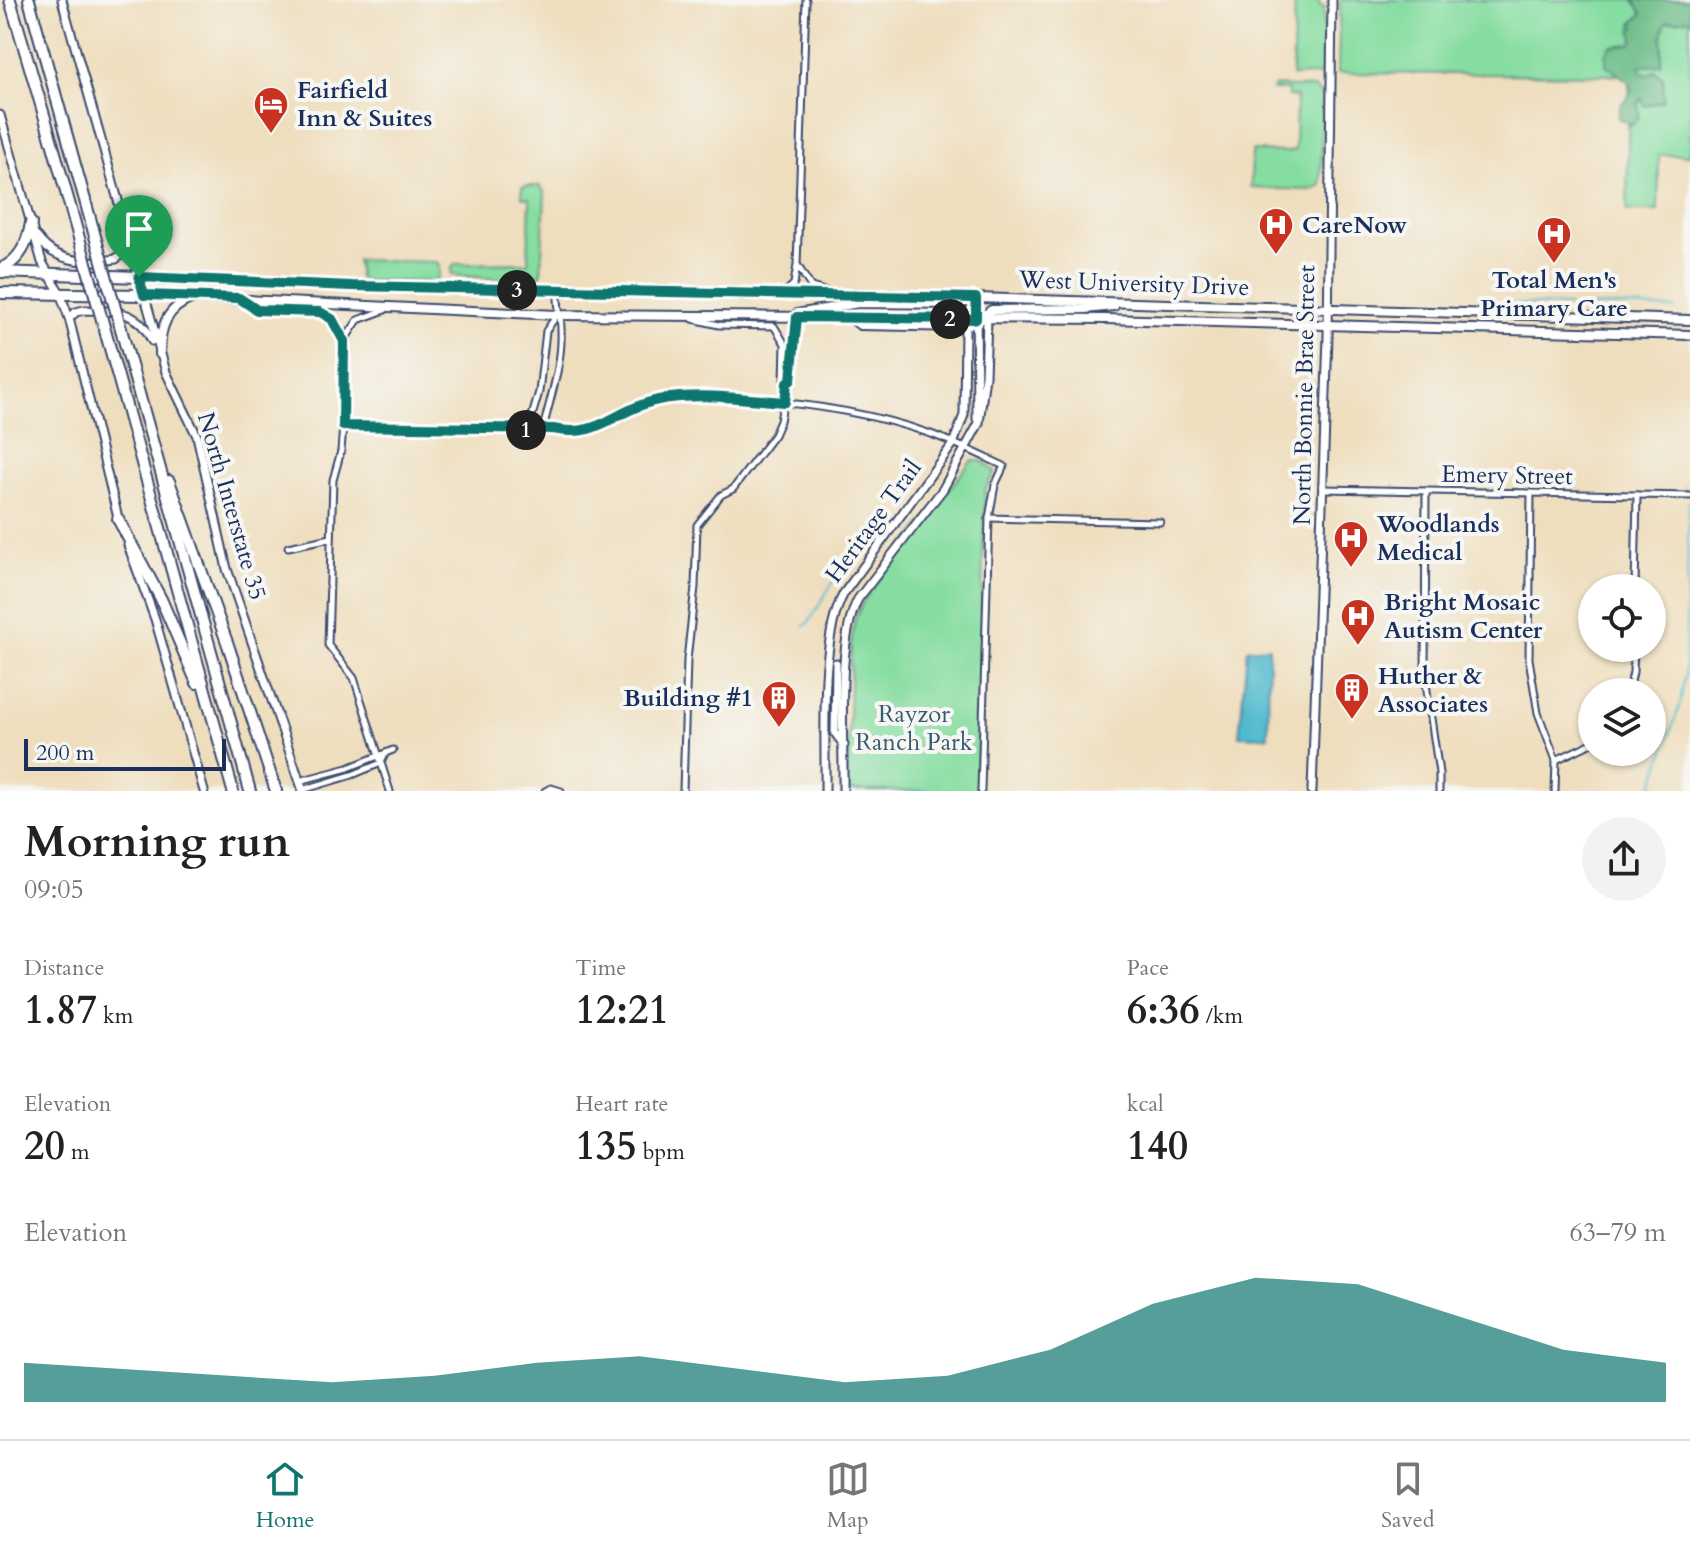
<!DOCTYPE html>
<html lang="en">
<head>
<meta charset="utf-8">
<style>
  body { margin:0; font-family:Cardo,serif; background:#f2f2f2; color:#222; height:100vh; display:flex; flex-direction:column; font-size:30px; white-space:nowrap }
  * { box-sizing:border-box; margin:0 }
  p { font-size:26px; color:#767676 }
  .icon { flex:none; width:44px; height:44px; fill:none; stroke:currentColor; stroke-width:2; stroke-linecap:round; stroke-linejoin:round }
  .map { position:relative; height:791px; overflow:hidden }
  .details { display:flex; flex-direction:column; background:#fff; flex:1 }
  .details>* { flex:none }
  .tools { position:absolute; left:1578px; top:574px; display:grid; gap:16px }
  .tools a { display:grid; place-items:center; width:88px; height:88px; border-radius:50%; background:#fff; box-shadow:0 2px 6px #0004; font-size:40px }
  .scale { position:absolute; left:24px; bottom:20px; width:202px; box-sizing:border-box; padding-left:8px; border:4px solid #1b2f5e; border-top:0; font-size:22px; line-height:28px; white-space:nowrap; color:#1b2f5e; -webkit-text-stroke:6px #f6f6f2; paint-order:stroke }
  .pin { position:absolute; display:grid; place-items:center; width:68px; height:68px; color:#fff; margin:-82px -34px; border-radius:50% 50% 50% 0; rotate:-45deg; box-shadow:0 0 8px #0007 }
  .pin .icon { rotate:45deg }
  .km { position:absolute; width:40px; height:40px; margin:-20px; border-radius:50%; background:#222; color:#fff; font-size:22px; line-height:40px; text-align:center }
  .round { display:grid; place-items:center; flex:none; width:84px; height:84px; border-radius:42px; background:#f2f2f2 }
  .head { display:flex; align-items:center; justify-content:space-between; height:136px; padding:0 24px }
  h1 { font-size:44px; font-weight:600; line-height:60px }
  .metrics { display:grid; grid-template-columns:repeat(3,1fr); gap:12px; height:136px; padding:8px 24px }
  .metrics div { display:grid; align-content:center }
  .metrics b { font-size:40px; font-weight:600 }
  .metrics small { font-size:22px; font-weight:400 }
  .metrics p { font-size:22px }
  .chart { height:224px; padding:16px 24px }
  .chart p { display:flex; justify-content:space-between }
  .chart svg { width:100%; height:144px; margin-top:8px; fill:#0f766e; opacity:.7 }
  .tab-bar { display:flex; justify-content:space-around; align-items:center; height:112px; border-top:2px solid #e0e0e0; background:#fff; font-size:22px; color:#767676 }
  .tab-bar a { display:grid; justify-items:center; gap:4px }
  .tab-bar .current { color:#0f766e }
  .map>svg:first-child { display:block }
</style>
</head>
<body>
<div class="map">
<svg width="1690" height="791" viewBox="0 0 1690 791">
  <rect width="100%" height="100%" fill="#f6f6f2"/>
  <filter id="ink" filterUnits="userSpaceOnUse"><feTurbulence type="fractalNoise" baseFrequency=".0125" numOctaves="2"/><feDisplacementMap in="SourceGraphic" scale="16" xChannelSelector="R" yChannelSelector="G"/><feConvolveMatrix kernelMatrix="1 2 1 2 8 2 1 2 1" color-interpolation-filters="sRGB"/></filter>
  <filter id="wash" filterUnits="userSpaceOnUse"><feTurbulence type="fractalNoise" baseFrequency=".006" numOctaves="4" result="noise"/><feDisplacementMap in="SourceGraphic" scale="32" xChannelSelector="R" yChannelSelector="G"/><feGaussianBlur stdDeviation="1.8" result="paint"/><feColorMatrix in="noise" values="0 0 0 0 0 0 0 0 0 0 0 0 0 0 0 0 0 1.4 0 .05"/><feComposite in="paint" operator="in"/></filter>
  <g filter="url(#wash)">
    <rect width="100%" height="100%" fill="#efdebe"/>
    <g fill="#86dda1" stroke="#508680" stroke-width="2">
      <polygon points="1295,0 1318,0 1320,6 1324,6 1323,68 1319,75 1292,76"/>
      <polygon points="1340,0 1690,0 1690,155 1659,155 1658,211 1627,211 1629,75 1338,73"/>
      <polygon points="1274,86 1315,88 1322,96 1321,185 1311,190 1251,188 1252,151 1289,152 1295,150 1296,97 1288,96 1288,90 1272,90"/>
      <polygon points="526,186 540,186 545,193 541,275 530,282 452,275 451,269 455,264 528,263 530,198 522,197 522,187"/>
      <polygon points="357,260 437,262 439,265 439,276 433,282 366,281 359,278"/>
      <polygon points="971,461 982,461 995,471 985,490 976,791 847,791 851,643 855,618 865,598"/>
    </g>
    <path fill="#6cbc87" stroke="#447672" stroke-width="2" d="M1634 0H1690V19L1667 22C1659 33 1664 52 1661 65L1641 66 1640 70 1646 75 1655 71 1663 77 1664 100 1645 106 1641 99 1638 104 1639 117 1632 125 1618 118 1620 106 1632 91 1629 82 1606 65V54L1611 46 1631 44 1634 40 1632 29 1635 27 1632 24 1642 14Z"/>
    <polygon fill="#51bace" stroke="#367496" stroke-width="2" points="1269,647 1268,737 1239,736 1247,649"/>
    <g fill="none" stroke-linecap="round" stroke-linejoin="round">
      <g stroke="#51bace" stroke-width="2">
        <polyline points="1362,301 1434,303"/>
        <polyline points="1444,304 1495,304"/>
        <polyline points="1506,304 1569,306"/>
        <polyline points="1586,307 1623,306 1676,309"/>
        <polyline points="1685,487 1686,491"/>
        <polyline points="804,626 808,624 847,558"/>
        <polyline points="1651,791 1680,704 1685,674 1689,502"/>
      </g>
    </g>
  </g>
  <g filter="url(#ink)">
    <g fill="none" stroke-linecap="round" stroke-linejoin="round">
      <g stroke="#3b496c" stroke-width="9">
        <g id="street">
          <polyline points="798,266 811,287 831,293"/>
          <polyline points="783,294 794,284 797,265 806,0"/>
          <path d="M244 301C280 324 325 291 344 341"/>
          <path d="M385 310 358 320 344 341 343 426 553 429C604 439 630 400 679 397 697 396 716 399 734 399 800 402 869 412 931 434 956 443 980 455 1004 466L995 485 989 518 981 791"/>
          <polyline points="693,319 719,325 774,326 785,344 784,380 787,383"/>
          <polyline points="343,426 341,451 333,480 328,645 354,678 390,791"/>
          <polyline points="528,430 539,392 546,331 557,315"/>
          <path d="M543 430C550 397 563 363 561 329 561 316 557 305 558 291"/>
          <polyline points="1323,489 1690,496"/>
          <polyline points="1426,491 1425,677 1439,773 1439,791"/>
          <polyline points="1531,493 1529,659 1538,713 1556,760 1555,791"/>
          <polyline points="989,518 1160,522"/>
          <polyline points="288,547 331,538"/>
          <polyline points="1635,588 1637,495"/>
          <polyline points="1629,692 1633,672 1634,648"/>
          <polyline points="1556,760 1592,743"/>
          <polyline points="299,781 348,768 393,750"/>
          <polyline points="302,790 352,775 381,763 385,754"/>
          <polyline points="545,791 551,788 561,791"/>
          <polyline points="683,791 687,660 695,587 697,525 721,495 733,489 774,435 780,421 787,383 791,380 797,317"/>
        </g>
      </g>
      <g stroke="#3b496c" stroke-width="11">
        <g id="secondary">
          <polyline points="62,0 166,372 197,436 227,569 303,791"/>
          <polyline points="0,115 42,262 60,293 69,318 119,522"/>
          <path d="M37 237C55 263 87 264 116 259L124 251 126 242"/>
          <polyline points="976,298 977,419"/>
          <path d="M69 318 76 312 84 310C115 311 138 309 152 341"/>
          <polyline points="128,545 155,619 204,791"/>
          <polyline points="836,663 835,733 844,745"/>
          <path d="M825 791C826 738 819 638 844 593L953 444 964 415 965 327"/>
          <path d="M843 791C844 741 836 640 858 599L943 489 979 423 985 376 987 319"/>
          <polyline points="1312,791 1328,336 1332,0"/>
        </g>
      </g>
      <g stroke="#3b496c" stroke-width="12">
        <g id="primary">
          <polyline points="139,277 352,286 976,298 1690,320"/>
          <polyline points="144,295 557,315 1106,319 1690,335"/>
          <polyline points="797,314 858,303 960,304 970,300"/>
          <polyline points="851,318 860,325 965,327 992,310 1085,309 1114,306"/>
          <path d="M160 354C160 327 166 308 193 298"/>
        </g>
      </g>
      <g stroke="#3b496c" stroke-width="14">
        <g id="highway">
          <polyline points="10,0 52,142"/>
          <polyline points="29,0 69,143"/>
          <path d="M0 269C20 261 28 243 31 223"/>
          <polyline points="0,272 139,277"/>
          <polyline points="0,293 144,295"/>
          <polyline points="133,372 250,791"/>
          <polyline points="117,373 233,791"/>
          <polyline points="169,481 228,645 276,791"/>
          <polyline points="118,519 161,599 197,683"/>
        </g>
      </g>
      <use href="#street" stroke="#fff" stroke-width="5"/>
      <use href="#secondary" stroke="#fff" stroke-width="7"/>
      <use href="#primary" stroke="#fff" stroke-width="8"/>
      <use href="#highway" stroke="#fff" stroke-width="10"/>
      <g stroke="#3b496c" stroke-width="14" stroke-linecap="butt">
        <g id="highway-bridge">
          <polyline points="52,142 117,373"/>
          <polyline points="69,143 133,372"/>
        </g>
      </g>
      <use href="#highway-bridge" stroke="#fff" stroke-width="10"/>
    </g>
  </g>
  <g fill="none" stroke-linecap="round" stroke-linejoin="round" filter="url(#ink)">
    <g stroke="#fff" stroke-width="16">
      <path id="route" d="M139 277 352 286 976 298V319L797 317 791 380 787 383 785 402C744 399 685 390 647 403 610 415 596 438 553 429L343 426 344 341 332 319 320 312 257 310 239 298 144 295Z"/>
    </g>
    <use href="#route" stroke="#0f766e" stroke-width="10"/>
  </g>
  <defs>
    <g id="hotel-pin" transform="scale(1.8)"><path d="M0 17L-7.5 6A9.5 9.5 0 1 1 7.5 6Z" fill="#c8321e" stroke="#f6f6f2"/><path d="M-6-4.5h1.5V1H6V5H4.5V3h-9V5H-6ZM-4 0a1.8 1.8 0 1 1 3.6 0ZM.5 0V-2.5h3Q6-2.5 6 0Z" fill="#fff"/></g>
    <g id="hospital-pin" transform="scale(1.8)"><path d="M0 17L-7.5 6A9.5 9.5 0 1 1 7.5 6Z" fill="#c8321e" stroke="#f6f6f2"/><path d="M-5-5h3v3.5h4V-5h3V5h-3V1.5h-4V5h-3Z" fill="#fff"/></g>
    <g id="building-pin" transform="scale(1.8)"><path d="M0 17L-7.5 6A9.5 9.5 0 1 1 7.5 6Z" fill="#c8321e" stroke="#f6f6f2"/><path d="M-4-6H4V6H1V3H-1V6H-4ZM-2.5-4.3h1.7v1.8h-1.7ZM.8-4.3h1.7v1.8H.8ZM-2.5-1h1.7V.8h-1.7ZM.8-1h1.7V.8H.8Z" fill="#fff"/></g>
  </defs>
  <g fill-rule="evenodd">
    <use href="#hotel-pin" x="271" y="104"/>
    <use href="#hospital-pin" x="1276" y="225"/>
    <use href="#hospital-pin" x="1554" y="234"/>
    <use href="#hospital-pin" x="1351" y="538"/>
    <use href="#hospital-pin" x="1358" y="616"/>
    <use href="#building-pin" x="1352" y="690"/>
    <use href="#building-pin" x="779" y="698"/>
  </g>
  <g text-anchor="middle" stroke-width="8" stroke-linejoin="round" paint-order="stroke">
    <g font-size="24" font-weight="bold" fill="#1b2f5e" stroke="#f6f6f2" text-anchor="start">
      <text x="297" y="98">Fairfield<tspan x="297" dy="28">Inn &amp; Suites</tspan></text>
      <text x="1302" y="233">CareNow</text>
      <text x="1554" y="288" text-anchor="middle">Total Men's<tspan x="1554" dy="28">Primary Care</tspan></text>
      <text x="1377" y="532">Woodlands<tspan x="1377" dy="28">Medical</tspan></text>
      <text x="1384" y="610">Bright Mosaic<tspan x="1384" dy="28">Autism Center</tspan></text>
      <text x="1378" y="684">Huther &amp;<tspan x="1378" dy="28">Associates</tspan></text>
      <text x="753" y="706" text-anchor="end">Building #1</text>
    </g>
    <g font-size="24" fill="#1b2f5e" stroke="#f6f6f2">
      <text transform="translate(1134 283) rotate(2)" y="8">West University Drive</text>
      <text transform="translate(1304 395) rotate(-89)" y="8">North Bonnie Brae Street</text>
      <text transform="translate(1507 475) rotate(1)" y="8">Emery Street</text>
      <text transform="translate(232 506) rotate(74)" y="8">North Interstate 35</text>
      <text transform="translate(873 521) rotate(-54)" y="8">Heritage Trail</text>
    </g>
    <g font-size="24" fill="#365a6f" stroke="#f6f6f2">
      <text x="914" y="722">Rayzor<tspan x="914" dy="28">Ranch Park</tspan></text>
    </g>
  </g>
</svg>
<div class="tools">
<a><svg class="icon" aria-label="locate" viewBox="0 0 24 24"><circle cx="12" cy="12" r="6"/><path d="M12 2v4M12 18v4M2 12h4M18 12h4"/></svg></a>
<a><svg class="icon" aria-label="layers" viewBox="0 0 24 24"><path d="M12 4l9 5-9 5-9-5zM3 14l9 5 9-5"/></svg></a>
</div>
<div class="scale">200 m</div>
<div class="pin" style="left:139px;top:277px;background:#1e9e55"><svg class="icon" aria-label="arrive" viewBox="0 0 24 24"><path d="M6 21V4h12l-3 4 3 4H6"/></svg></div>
<b class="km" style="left:526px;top:430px">1</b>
<b class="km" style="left:950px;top:319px">2</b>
<b class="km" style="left:517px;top:290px">3</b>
</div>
<section class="details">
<div class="head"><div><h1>Morning run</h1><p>09:05</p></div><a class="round"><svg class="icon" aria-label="share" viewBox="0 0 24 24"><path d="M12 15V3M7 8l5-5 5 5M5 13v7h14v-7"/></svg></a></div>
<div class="metrics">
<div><p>Distance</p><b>1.87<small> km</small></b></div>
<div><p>Time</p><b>12:21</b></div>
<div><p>Pace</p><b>6:36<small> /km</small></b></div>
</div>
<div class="metrics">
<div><p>Elevation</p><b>20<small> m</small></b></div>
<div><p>Heart rate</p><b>135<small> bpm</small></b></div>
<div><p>kcal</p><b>140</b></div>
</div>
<div class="chart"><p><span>Elevation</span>63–79 m</p>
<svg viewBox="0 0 160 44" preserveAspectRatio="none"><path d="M0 44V32L10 34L20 36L30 38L40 36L50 32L60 30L70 34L80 38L90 36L100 28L110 14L120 6L130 8L140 18L150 28L160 32V44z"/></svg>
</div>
</section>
<nav class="tab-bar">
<a class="current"><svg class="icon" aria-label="home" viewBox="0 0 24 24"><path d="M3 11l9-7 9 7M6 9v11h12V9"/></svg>Home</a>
<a><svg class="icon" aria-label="map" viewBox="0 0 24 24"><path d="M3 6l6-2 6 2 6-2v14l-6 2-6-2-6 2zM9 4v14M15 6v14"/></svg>Map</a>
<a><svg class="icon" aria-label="saved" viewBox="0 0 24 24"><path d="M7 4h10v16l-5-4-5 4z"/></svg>Saved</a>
</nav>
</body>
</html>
